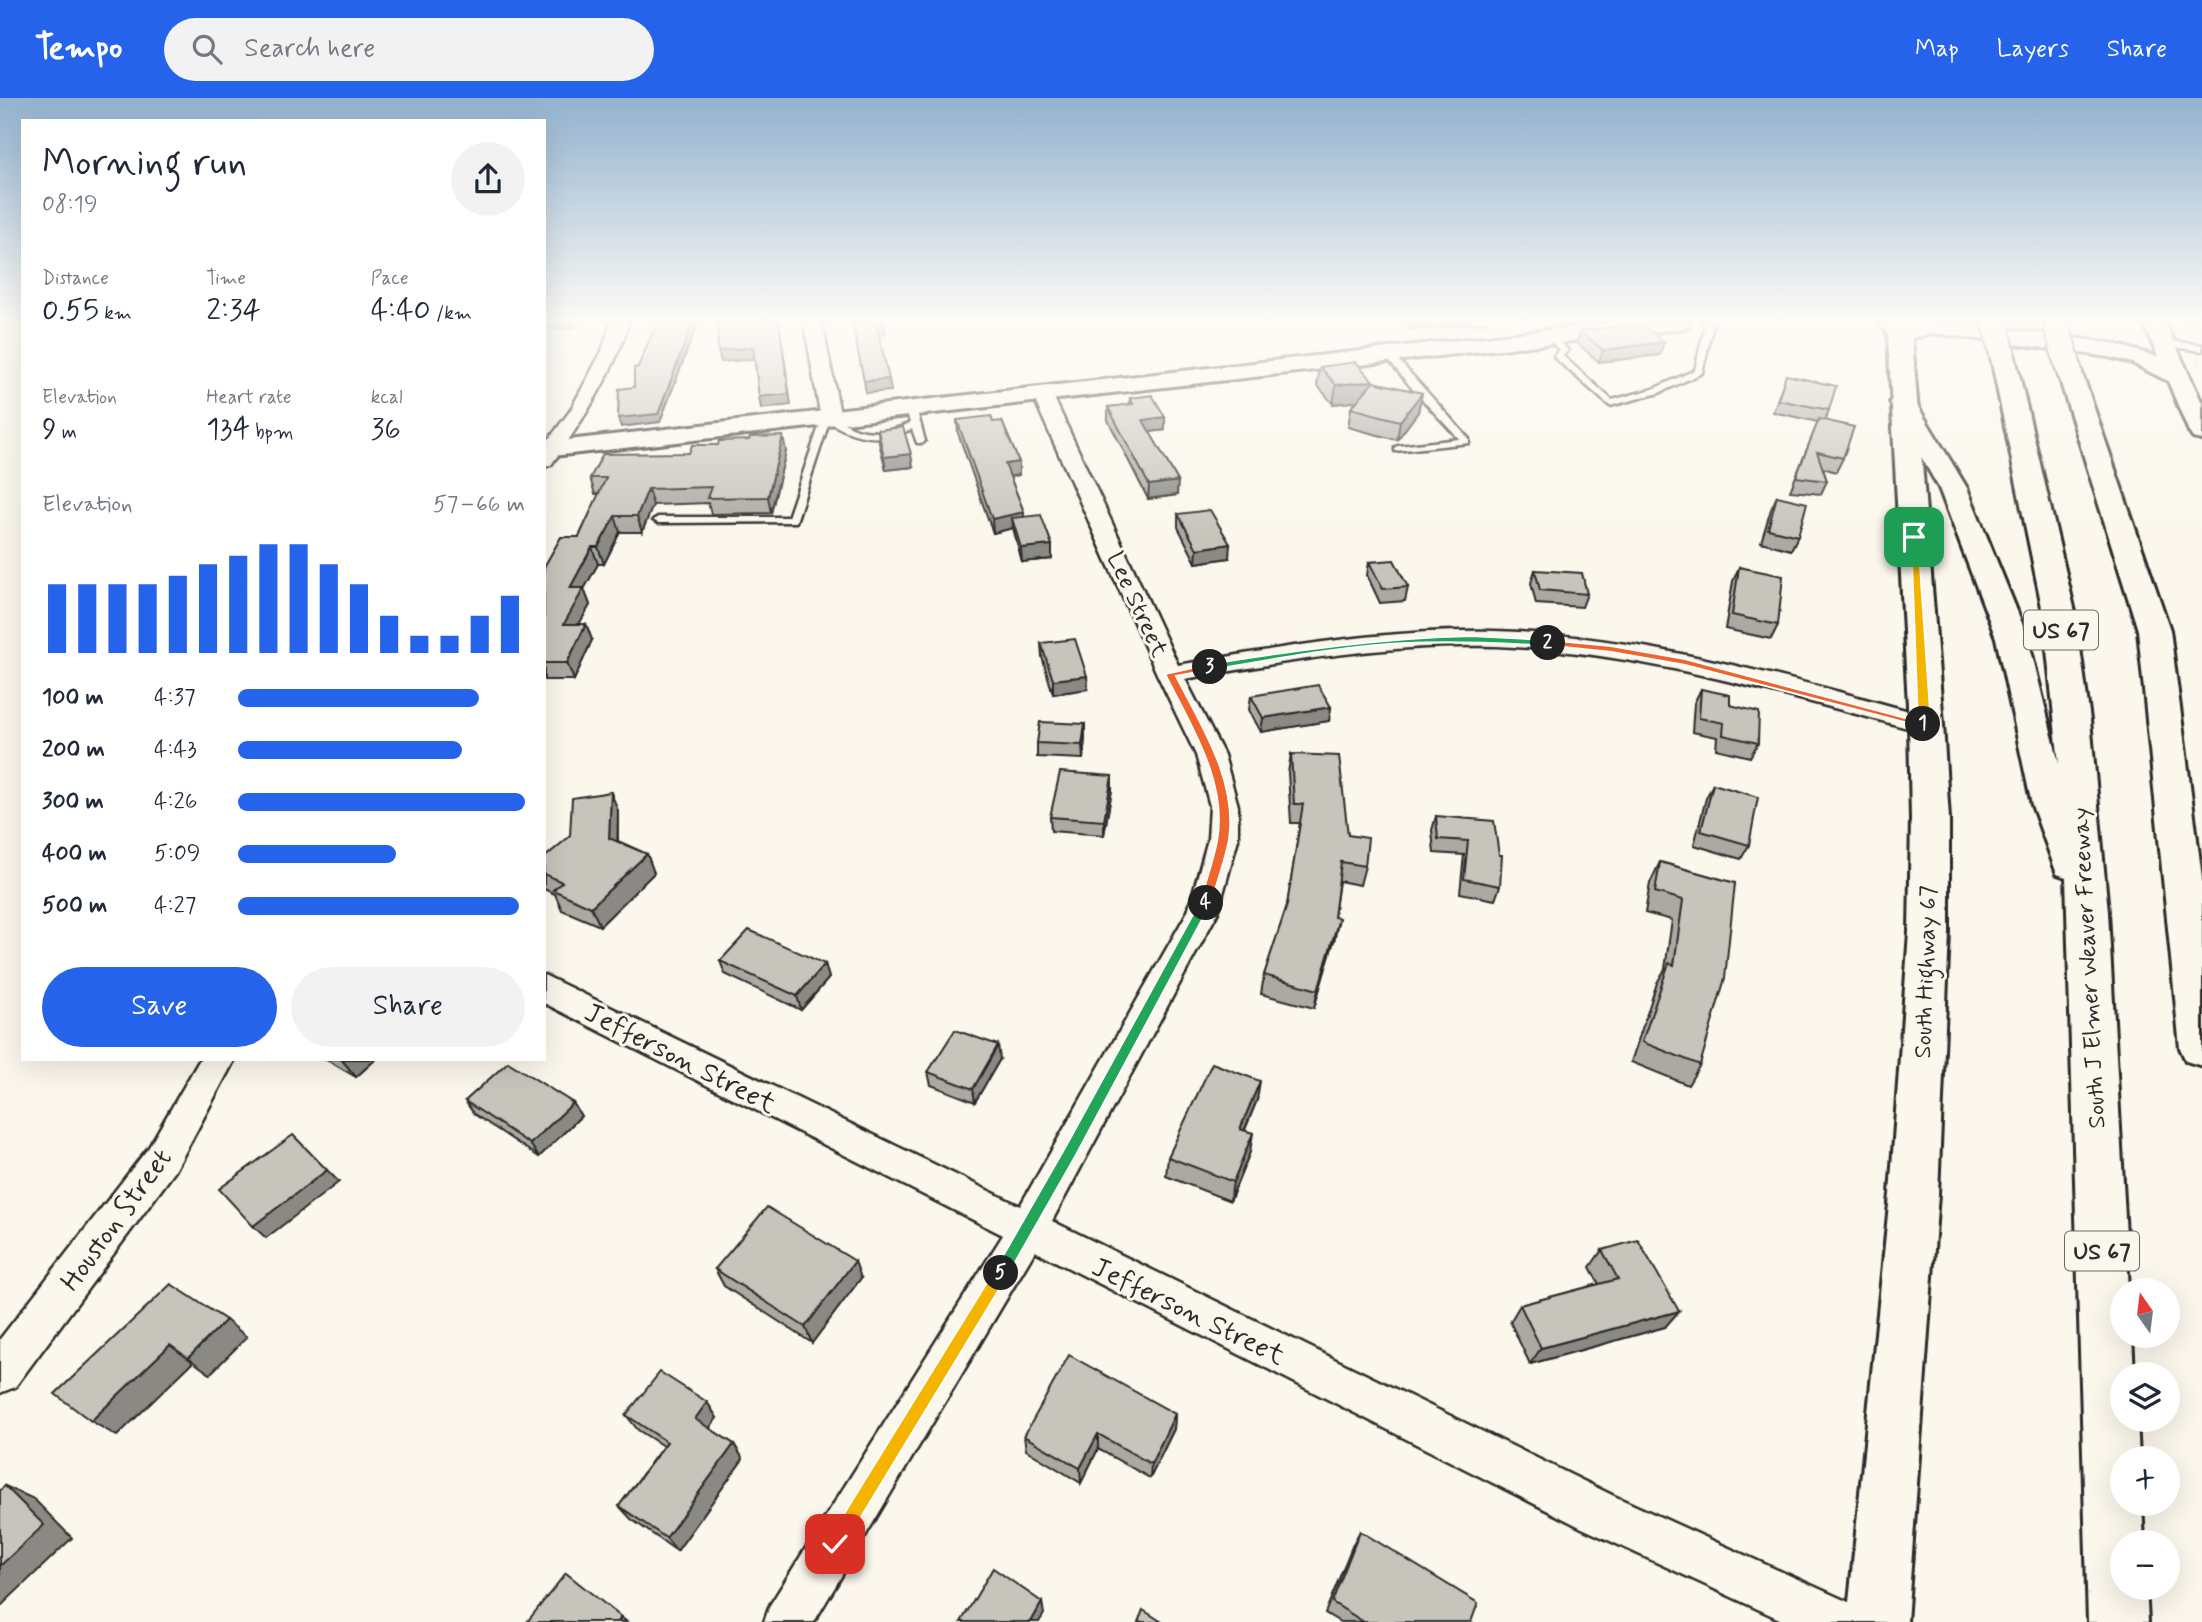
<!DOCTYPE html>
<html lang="en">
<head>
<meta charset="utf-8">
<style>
  body { margin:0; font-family:Mynerve,sans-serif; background:#f2f2f3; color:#1f2937; height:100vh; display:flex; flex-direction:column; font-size:26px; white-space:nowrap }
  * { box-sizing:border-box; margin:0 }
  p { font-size:23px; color:#747a83 }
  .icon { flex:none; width:38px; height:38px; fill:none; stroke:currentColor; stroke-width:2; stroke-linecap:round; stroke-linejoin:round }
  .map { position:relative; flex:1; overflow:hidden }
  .panel { position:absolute; left:21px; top:21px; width:525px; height:942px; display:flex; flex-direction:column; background:#fff; border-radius:0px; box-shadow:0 7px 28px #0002 }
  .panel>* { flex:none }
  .needle { width:46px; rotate:346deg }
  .fabs { position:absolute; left:2110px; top:1180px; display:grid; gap:14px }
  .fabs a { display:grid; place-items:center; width:70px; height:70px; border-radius:50%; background:#fff; box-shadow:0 7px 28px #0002; font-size:35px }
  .pin { position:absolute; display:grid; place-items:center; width:60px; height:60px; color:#fff; margin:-30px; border-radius:14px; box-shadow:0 4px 10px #0006 }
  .km { position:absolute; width:35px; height:35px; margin:-18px; border-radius:50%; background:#222; color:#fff; font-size:19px; line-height:35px; text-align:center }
  .round { display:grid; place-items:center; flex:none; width:74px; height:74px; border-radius:37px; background:#f2f2f3 }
  .head { display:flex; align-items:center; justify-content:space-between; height:119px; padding:0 21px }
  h1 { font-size:38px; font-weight:600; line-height:52px }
  .stats { display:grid; grid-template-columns:repeat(3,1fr); gap:10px; height:119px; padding:7px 21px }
  .stats div { display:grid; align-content:center }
  .stats b { font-size:30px; font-weight:600 }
  .stats small { font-size:19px; font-weight:400 }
  .stats p { font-size:19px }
  .chart { height:196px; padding:14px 21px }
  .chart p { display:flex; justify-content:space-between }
  .chart svg { width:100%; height:126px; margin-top:7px; stroke:#2563eb; stroke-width:6 }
  .cta { display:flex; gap:14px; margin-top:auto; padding:14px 21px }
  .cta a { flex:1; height:80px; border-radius:42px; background:#2563eb; color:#fff; font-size:28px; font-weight:600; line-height:80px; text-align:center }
  .cta a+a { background:#f2f2f3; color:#1f2937 }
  ul { padding:0 21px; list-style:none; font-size:23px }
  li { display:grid; grid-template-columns:112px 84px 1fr; align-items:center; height:52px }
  li i { height:18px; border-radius:9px; background:#2563eb }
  header { display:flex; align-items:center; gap:42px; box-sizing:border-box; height:98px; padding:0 35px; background:#2563eb; color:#fff }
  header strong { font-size:33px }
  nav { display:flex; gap:38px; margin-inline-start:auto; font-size:24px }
  .search { width:490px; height:63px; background:#f2f2f3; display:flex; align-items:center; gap:18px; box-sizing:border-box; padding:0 24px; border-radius:38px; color:#747a83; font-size:26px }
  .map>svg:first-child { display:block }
</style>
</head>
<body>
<header>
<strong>Tempo</strong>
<div class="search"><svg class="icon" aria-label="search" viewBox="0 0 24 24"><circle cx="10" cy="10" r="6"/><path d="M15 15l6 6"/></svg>Search here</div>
<nav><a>Map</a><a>Layers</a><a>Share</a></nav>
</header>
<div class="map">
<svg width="2202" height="1524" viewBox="0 0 2202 1524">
  <rect width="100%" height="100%" fill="#fbf7ec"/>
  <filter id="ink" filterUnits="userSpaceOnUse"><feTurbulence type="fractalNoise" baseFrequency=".0143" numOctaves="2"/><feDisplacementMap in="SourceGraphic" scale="14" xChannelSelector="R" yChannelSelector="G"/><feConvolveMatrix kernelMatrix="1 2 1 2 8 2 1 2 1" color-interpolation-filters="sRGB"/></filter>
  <g filter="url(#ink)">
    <polygon fill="#ebe8de" points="2179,224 2202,224 2202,275"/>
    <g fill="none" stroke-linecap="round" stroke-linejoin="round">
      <g stroke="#2b2b2b" stroke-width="5">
        <g id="lane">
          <polygon points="1701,224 1710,224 1713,228 1702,275 1659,295 1610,308 1555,260 1554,258 1559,252 1546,238 1553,236 1568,252 1563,258 1612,302 1653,291 1695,272 1705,228"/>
          <polygon points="2163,242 2202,247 2202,253 2160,247 2159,245"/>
          <polygon points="1386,255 1392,255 1469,341 1469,345 1395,353 1395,349 1398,348 1459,341 1421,300 1406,300 1406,296 1416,295 1386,259"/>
          <path d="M913 314 918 317 925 343 923 345H917L912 331C883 345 856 341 829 324L796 424 658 425 653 422 658 419H788L822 320C838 319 837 322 852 329 872 338 891 334 910 325L908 317Z"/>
        </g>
      </g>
      <g stroke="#2b2b2b" stroke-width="5">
        <g id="street">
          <path d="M611 224H629C613 277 583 322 551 367L544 369V348L570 313 602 253Z"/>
          <polygon points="804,224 822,224 841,321 838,325 824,325 821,321"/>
          <path d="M1043 292 1053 298 1178 567C1283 549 1387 531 1494 533 1643 537 1792 581 1935 620L1939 626 1935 632 1926 635C1785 597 1642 554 1496 548 1391 545 1288 563 1185 581L1224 657 1238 708V741L1218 814 1052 1123 1614 1398 1855 1507 1861 1524H1786L1582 1430 1035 1153 814 1524H764L770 1507 1003 1137 544 905V877L1020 1108 1188 813 1208 741 1210 708 1196 657 1157 576 1033 298Z"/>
          <polygon points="200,961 235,961 175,1073 15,1289 0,1295 0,1241 149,1049"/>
        </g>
      </g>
      <g stroke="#2b2b2b" stroke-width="6">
        <g id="secondary">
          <polygon points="1618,224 1690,224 1687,229 1679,231 544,359 544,345 550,344"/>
          <polygon points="1879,224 1956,224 2111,245 2158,259 2143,224 2165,224 2202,305 2202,342 2193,340 2189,334 2168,283 2132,265 2109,259 1934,235 1912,240 1943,626 1949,721 1949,834 1938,1096 1907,1524 1847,1524 1890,1096 1909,834 1911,721 1909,626 1888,237"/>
        </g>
      </g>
      <g stroke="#2b2b2b" stroke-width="6">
        <g id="highway">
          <polygon points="2002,248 2010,250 2014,255 2075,514 2090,622 2108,814 2129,1192 2123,1192 2123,1237 2132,1237 2134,1276 2123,1276 2123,1321 2137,1321 2139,1360 2123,1360 2123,1405 2142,1405 2144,1444 2123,1444 2123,1489 2146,1489 2148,1524 2088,1524 2066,779 2057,776 2032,707 1996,540 1939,390 1890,304 1894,299 1903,296 1912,299 1967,390 2028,540 2059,666 2043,514 1990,255 1994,250"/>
          <polygon points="2069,265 2078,267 2081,272 2170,532 2202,780 2202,968 2186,963 2180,950 2138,532 2057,272 2060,267"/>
        </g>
      </g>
      <use href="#lane" fill="#fbf7ec" fill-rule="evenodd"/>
      <use href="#street" fill="#fbf7ec" fill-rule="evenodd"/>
      <use href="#secondary" fill="#fbf7ec" fill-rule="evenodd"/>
      <use href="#highway" fill="#fbf7ec" fill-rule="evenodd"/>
      <g stroke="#2b2b2b" stroke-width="29" stroke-linecap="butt">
        <g id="highway-bridge">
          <polyline points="1995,224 2002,255"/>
          <polyline points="2056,224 2069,272"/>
        </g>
      </g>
      <use href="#highway-bridge" stroke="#fbf7ec" stroke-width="25"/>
    </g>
    <g fill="#aba9a2" stroke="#2b2b2b" stroke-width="2">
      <polygon points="1404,224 1488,224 1412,232"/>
      <polygon points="1580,233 1660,257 1599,264 1577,245"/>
      <polygon points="1320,269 1373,284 1422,295 1418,314 1397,342 1348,329 1351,310 1357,303 1333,306 1317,287"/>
      <polygon points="1786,277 1829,312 1825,322 1843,360 1836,374 1823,370 1827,383 1821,396 1790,393 1818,324 1773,314"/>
      <polygon points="1130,300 1165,319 1165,332 1149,334 1177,397 1148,401 1108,322 1108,309 1129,307"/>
      <polygon points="957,322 993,324 1019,364 1019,377 1010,379 1024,414 1024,419 1052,447 1052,461 1022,464 1013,430 993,435 958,335"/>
      <polygon points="878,332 913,369 886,372 879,345"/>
      <polygon points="786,353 771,415 711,416 708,405 653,407 642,434 620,434 604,466 598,466 584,491 590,507 579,526 586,526 592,542 574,582 544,582 544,469 579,439 599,396 595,396 590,380 689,355"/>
      <polygon points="1777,398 1798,438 1791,452 1761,444 1771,411"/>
      <polygon points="1178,416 1229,460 1196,465 1178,429"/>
      <polygon points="1369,464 1408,489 1405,503 1380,505 1367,477"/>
      <polygon points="1739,469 1778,527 1771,541 1725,531 1733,483"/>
      <polygon points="1535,472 1587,496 1582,509 1536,506 1531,485"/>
      <polygon points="1041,545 1088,591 1053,596 1042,559"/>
      <polygon points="1701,591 1730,607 1758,645 1750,659 1716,651 1717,639 1692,634 1694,605"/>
      <polygon points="1251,598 1331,609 1329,623 1261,634 1249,612"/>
      <polygon points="1085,626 1085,640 1083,661 1037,659 1037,645"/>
      <polygon points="1291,656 1348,737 1365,768 1360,787 1339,783 1334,819 1335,839 1314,910 1261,896 1264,877 1287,808 1300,725 1291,725 1288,675"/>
      <polygon points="1713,686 1749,747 1741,761 1694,747 1706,700"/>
      <polygon points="1112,692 1104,737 1051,733 1050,719"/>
      <polygon points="618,713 618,743 647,756 654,775 600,828 562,812 555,796 544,791 544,760"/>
      <polygon points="1436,718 1499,757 1500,788 1495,802 1460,795 1464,757 1434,755 1432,732"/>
      <polygon points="1660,764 1735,785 1700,967 1688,987 1631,964 1657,885 1665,871 1672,822 1645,815 1650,785"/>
      <polygon points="720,863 825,866 829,880 801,912 725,876"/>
      <polygon points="325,961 376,961 356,979"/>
      <polygon points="1000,961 975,1004 931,987 928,974"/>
      <polygon points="1257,1002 1245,1032 1250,1054 1230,1103 1166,1078 1168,1059"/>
      <polygon points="465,1003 573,1005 581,1018 539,1059 474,1016"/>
      <polygon points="1602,1152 1665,1229 1530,1266 1510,1224 1520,1207 1599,1186 1590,1169"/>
      <polygon points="715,1171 861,1180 812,1245 724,1188"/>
      <polygon points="707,1304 717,1320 709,1330 734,1346 743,1361 677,1453 631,1421 619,1408 663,1348 638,1332 626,1317"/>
      <polygon points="1175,1316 1174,1331 1150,1380 1098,1351 1081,1385 1026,1352 1024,1338"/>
      <polygon points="1360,1433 1471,1524 1340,1524 1325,1515 1353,1446"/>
    </g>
    <g fill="#8b8984" stroke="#2b2b2b" stroke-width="2">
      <polygon points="549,224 583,224 575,225 575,229 551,231"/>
      <polygon points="693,224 698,224 660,324 621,329 618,320"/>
      <polygon points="779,224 791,307 761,311 759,299"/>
      <polygon points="884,224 886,236 878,237 876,225"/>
      <polygon points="1413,224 1488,224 1412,232"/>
      <polygon points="1558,224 1594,224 1557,228"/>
      <polygon points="1664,244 1660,257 1599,264 1603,252"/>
      <polygon points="753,249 755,261 721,264 718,253"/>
      <polygon points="889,281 891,293 866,295 864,283"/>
      <polygon points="1373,283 1370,302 1333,306 1336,287"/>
      <polygon points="1422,295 1418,314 1397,342 1400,323"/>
      <polygon points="1165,319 1165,332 1142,335 1143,322"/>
      <polygon points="783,338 786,353 771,415 768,399"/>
      <polygon points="911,356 913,369 886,372 884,359"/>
      <polygon points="1019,364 1019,377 1006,379 1005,366"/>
      <polygon points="1178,383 1177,397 1148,401 1149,387"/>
      <polygon points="648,391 653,407 642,434 637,418"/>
      <polygon points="1024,414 1024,427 1012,420 1013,430 993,435 992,421"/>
      <polygon points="615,418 620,434 604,466 598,449"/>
      <polygon points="1230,446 1229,460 1196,465 1197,451"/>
      <polygon points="1052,447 1052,461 1022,464 1021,450"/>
      <polygon points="592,449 598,466 584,491 590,507 570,542 564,526 570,490"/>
      <polygon points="586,526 592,542 574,582 567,565"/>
      <polygon points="1087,578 1088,591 1053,596 1053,582"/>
      <polygon points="1331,609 1329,623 1261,634 1263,620"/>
      <polygon points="1085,626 1085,640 1083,661 1082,647"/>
      <polygon points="1112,678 1112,692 1104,737 1104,723"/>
      <polygon points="611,694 618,713 617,759 609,740"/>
      <polygon points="647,756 654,775 600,828 591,809"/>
      <polygon points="1339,820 1335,839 1314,910 1318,892"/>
      <polygon points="825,866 829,880 801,912 797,898"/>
      <polygon points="998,947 1000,961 975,1004 973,991"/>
      <polygon points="341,961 376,961 356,979"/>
      <polygon points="1260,983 1257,1002 1237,1050 1240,1031"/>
      <polygon points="573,1005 581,1018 539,1059 530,1046"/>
      <polygon points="1253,1035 1250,1054 1230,1103 1233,1084"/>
      <polygon points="327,1072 339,1084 266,1140 253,1128"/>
      <polygon points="855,1163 861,1180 812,1245 805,1229"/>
      <polygon points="1679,1213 1665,1229 1530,1266 1541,1250"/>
      <polygon points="226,1222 247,1239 210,1276 188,1260"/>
      <polygon points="170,1247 193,1264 117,1338 91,1323"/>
      <polygon points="707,1304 717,1320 705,1336 695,1321"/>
      <polygon points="1175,1316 1174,1331 1150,1380 1151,1366"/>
      <polygon points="1098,1336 1098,1351 1081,1385 1080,1370"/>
      <polygon points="734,1346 743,1361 677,1453 666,1440"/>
      <polygon points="5,1388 34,1401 72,1440 0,1509 0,1468"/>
      <polygon points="1042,1504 1044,1516 1039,1524 1031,1524"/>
      <polygon points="621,1519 627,1524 618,1524"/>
    </g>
    <g fill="#c7c4bc" stroke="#2b2b2b" stroke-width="2">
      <polygon points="657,224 693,224 658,316 618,320 619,291 634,289 634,270 638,269"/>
      <polygon points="717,224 779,224 789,296 759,299 753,249 718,253"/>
      <polygon points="852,224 884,224 876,225 889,281 864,283"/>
      <polygon points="1641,226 1664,244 1603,252 1580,233"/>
      <polygon points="1356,264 1373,283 1336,287 1320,269"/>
      <polygon points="1786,277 1836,288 1829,312 1778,302"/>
      <polygon points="1373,284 1422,295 1400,323 1351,310"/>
      <polygon points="1152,297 1165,319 1143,322 1178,383 1149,387 1108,309 1133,306 1130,300"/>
      <polygon points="991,318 993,324 1002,323 1019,364 1005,366 1024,414 992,421 957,322"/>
      <polygon points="1819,321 1854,329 1843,360 1817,354 1827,383 1796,379"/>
      <polygon points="903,329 911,356 884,359 878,332"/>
      <polygon points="783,338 768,399 707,400 711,389 648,391 637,418 615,418 598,449 592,449 570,490 584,490 564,526 586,526 567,565 544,565 544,469 561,439 579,439 606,380 590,380 603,356 689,355 692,347 718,347 719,343 749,342 750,339"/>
      <polygon points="1777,398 1807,405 1798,438 1768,431"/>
      <polygon points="1210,412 1230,446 1197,451 1178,416"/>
      <polygon points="1041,417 1052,447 1021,450 1012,420"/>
      <polygon points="1394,462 1408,489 1383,491 1369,464"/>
      <polygon points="1739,469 1783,478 1778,527 1732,517"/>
      <polygon points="1535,472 1582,475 1587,496 1540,492"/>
      <polygon points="1075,541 1087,578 1053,582 1041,545"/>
      <polygon points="1318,587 1331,609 1263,620 1251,598"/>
      <polygon points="1701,591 1730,597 1730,607 1759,614 1758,645 1723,637 1724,625 1699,620"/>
      <polygon points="1040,624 1085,626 1082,647 1037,645"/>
      <polygon points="1291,656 1339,658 1348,737 1368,740 1365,768 1341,764 1334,819 1339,820 1318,892 1264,877 1287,807 1303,706 1294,706"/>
      <polygon points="1060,674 1112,678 1104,723 1050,719"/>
      <polygon points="1713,686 1758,699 1749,747 1701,733"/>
      <polygon points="611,694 609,740 647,756 591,809 553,792 562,784 544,776 544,760 570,738 572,700"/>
      <polygon points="1436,718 1494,723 1499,757 1502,757 1500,788 1464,781 1468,743 1438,741"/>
      <polygon points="1660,764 1735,785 1725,880 1700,967 1642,944 1669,865 1674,867 1683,802 1655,794"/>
      <polygon points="749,832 825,866 797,898 720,863"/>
      <polygon points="955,932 998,947 973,991 928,974"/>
      <polygon points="508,964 573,1005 530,1046 465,1003"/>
      <polygon points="1212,965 1260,983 1240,1031 1253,1035 1233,1084 1168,1059"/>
      <polygon points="293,1037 327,1072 253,1128 219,1091"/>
      <polygon points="767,1109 855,1163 805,1229 715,1171"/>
      <polygon points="1638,1142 1679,1213 1541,1250 1520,1207 1618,1181 1602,1152"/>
      <polygon points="171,1186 226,1222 188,1260 170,1247 91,1323 55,1296"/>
      <polygon points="1069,1257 1175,1316 1151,1366 1098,1336 1080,1370 1024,1338"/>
      <polygon points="660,1274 707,1304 695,1321 734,1346 666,1440 619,1408 667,1344 626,1317"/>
      <polygon points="5,1388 44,1427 0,1468 0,1392"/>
      <polygon points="1360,1433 1478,1505 1471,1524 1364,1524 1332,1504"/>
      <polygon points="993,1470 1042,1504 1031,1524 961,1524"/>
      <polygon points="566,1475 621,1519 618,1524 527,1524"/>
      <polygon points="1143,1512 1162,1524 1138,1524"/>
    </g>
  </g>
  <linearGradient id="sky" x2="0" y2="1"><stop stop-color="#92b2ce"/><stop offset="0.51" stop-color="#fdfbf6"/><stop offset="1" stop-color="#fdfbf6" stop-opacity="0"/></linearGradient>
  <rect width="2202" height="437" fill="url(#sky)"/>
  <polygon fill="#f5b400" stroke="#fff" stroke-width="2" points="1911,437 1918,439 1931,626 1926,629 1918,626"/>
  <polygon fill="#f0652b" stroke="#fff" stroke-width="2" points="1548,542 1611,548 1685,561 1928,626 1923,629 1685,567 1611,554 1544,547 1544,543"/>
  <path fill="#22a559" stroke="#fff" stroke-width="2" d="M1471 538 1548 542 1552 545 1548 548C1501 545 1455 543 1408 545 1341 548 1276 561 1210 572L1206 569 1210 566C1298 552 1383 540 1471 538Z"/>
  <path fill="#f0652b" stroke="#fff" stroke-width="2" d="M1210 566 1215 569 1214 571 1176 578C1201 627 1238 683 1229 742 1225 763 1217 784 1211 805L1206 810 1200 805C1205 785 1213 764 1217 743 1228 684 1190 626 1165 576Z"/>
  <polygon fill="#22a559" stroke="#fff" stroke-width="2" points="1206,801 1211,805 1076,1057 1006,1180 1001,1182 996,1180 994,1175 996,1170 1066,1048 1201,802"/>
  <polygon fill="#f5b400" stroke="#fff" stroke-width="2" points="1001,1168 1006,1170 1009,1175 1006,1180 841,1452 835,1454 829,1452 826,1446 829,1440 996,1170"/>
  <g text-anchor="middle" stroke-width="6" stroke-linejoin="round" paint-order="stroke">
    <g fill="#fbf7ec" stroke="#696865" stroke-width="2">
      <rect x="2024" y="512.5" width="74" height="39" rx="5"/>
      <rect x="2065" y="1133.5" width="74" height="39" rx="5"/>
    </g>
    <g font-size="23" font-weight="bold" fill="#2b2b2b">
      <text x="2061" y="540">US 67</text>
      <text x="2102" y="1161">US 67</text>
    </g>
    <g font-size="24" fill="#2b2b2b" stroke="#fbf7ec">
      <text transform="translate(1138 506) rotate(65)" y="8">Lee Street</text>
      <text transform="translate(2088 870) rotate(-93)" y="8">South J Elmer Weaver Freeway</text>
      <text transform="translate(1925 874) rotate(-88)" y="8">South Highway 67</text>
    </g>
    <g font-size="28" fill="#2b2b2b" stroke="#fbf7ec">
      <text transform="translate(681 959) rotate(27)" y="10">Jefferson Street</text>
      <text transform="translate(115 1121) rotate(-54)" y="10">Houston Street</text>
      <text transform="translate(1189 1212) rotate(26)" y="10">Jefferson Street</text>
    </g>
  </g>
</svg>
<div class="fabs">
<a><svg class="needle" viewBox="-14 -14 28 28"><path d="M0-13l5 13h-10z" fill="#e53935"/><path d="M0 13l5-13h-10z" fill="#747a83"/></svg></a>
<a><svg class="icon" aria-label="layers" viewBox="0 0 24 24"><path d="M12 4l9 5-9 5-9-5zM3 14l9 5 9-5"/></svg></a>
<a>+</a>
<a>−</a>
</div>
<div class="pin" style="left:1914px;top:439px;background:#1e9e55"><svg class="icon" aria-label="arrive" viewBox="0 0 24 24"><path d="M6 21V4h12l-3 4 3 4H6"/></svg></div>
<div class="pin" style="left:835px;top:1446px;background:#d93025"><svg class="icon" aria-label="check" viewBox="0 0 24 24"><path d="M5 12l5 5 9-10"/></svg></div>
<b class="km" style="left:1923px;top:626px">1</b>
<b class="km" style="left:1548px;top:545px">2</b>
<b class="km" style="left:1210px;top:569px">3</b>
<b class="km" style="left:1206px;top:805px">4</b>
<b class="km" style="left:1001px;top:1175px">5</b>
<section class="panel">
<div class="head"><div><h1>Morning run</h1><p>08:19</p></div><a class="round"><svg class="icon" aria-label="share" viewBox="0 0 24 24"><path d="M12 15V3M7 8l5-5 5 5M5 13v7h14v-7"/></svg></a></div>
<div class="stats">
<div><p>Distance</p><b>0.55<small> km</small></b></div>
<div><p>Time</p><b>2:34</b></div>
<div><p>Pace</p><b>4:40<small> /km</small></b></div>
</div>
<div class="stats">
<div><p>Elevation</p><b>9<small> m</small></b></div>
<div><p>Heart rate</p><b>134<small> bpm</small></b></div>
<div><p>kcal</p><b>36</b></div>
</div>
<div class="chart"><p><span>Elevation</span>57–66 m</p>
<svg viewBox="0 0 160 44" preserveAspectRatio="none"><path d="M5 44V20M15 44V20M25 44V20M35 44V20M45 44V17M55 44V13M65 44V10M75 44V6M85 44V6M95 44V13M105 44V20M115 44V31M125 44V38M135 44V38M145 44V31M155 44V24"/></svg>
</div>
<ul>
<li><b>100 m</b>4:37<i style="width:84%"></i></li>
<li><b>200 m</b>4:43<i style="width:78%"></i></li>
<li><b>300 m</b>4:26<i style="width:100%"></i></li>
<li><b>400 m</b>5:09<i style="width:55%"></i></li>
<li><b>500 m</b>4:27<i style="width:98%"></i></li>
</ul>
<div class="cta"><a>Save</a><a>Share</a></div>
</section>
</div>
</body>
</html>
